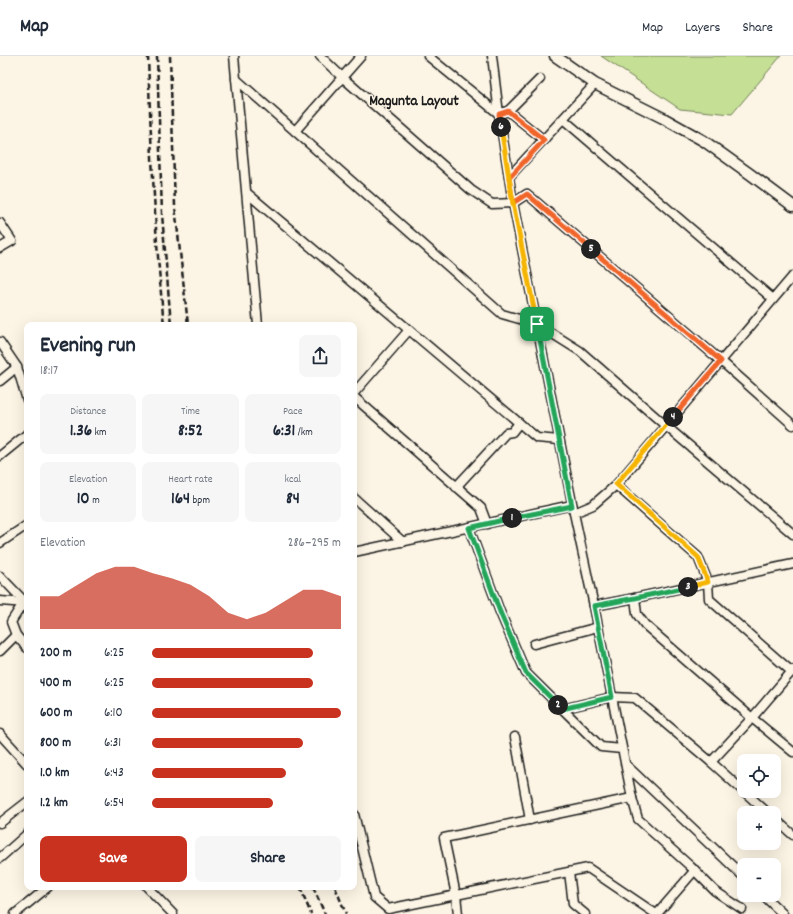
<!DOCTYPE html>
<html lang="en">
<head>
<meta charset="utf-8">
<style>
  body { margin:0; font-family:Dekko,sans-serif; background:#f6f6f7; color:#1f2937; height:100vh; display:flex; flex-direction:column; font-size:15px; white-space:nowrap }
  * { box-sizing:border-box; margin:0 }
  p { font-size:13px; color:#747a83 }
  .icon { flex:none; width:22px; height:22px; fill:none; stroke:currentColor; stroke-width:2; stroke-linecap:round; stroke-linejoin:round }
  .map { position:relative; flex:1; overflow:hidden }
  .drawer { position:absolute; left:24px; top:266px; width:333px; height:568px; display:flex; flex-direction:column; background:#fff; border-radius:8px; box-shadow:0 4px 16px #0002 }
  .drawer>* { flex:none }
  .controls { position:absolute; left:737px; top:698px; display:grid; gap:8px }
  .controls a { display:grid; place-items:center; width:44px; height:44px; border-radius:8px; background:#fff; box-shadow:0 4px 16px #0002; font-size:20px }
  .pin { position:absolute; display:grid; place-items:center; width:34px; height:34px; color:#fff; margin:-17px; border-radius:8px; box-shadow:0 2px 6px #0006 }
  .km { position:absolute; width:20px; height:20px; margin:-10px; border-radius:50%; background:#222; color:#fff; font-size:11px; line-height:20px; text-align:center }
  .round { display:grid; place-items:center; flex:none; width:42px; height:42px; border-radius:8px; background:#f6f6f7 }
  .overview { display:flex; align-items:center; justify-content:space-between; height:68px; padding:0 16px }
  h1 { font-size:22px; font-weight:700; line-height:30px }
  .metrics { display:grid; grid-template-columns:repeat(3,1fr); gap:6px; height:68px; padding:4px 16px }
  .metrics div { display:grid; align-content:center; border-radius:8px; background:#f6f6f7; text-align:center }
  .metrics b { font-size:17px; font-weight:700 }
  .metrics small { font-size:11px; font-weight:400 }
  .metrics p { font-size:11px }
  .chart { height:112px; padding:8px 16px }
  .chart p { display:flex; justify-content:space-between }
  .chart svg { width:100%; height:72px; margin-top:4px; fill:#c8321e; opacity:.7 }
  .action { display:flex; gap:8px; margin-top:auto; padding:8px 16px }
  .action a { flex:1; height:46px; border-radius:8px; background:#c8321e; color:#fff; font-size:16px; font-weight:700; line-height:46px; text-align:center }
  .action a+a { background:#f6f6f7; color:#1f2937 }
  ul { padding:0 16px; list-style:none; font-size:13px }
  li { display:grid; grid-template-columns:64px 48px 1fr; align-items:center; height:30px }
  li i { height:10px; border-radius:5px; background:#c8321e }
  header { display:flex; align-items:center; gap:24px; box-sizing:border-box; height:56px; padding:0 20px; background:#fff; border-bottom:1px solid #e0e1e3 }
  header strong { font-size:19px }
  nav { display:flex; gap:22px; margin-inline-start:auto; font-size:14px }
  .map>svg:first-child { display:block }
</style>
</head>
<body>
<header>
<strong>Map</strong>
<nav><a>Map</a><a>Layers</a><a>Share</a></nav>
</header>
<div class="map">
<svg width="793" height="858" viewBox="0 0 793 858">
  <rect width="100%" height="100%" fill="#fcf5e5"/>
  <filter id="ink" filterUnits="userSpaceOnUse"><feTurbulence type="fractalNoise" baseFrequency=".025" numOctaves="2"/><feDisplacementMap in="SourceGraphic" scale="8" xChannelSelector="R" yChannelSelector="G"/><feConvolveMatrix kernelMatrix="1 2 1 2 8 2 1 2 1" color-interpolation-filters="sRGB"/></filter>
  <g filter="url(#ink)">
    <polygon fill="#c5df95" stroke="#707e58" points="601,0 781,0 732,58 680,53"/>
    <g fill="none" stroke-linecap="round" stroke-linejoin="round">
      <g stroke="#1c1c1c" stroke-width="11">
        <g id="minor">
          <polyline points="234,0 258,269"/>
          <polyline points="320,0 342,21 471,134 492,148 513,147 527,138 721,305 793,369"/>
          <polyline points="428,0 499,58 508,55"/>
          <polyline points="492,0 499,58 513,147 574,457 594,550 632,742 638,763 690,810 715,835 742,853"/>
          <polyline points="236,23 502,258 537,268 580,295 666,370 793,478"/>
          <polyline points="540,23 508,55 544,84"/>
          <polyline points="563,63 773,243"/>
          <polyline points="295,75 361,0"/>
          <polyline points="509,121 595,28"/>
          <polyline points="247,137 537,382 559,384"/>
          <polyline points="0,167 12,185 0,192"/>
          <polyline points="0,286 17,311 27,344"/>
          <polyline points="0,325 17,311"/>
          <polyline points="354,337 409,274"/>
          <polyline points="354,341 481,452 487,468"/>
          <polyline points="0,400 27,378"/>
          <polyline points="616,429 698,501 708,526 709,543 792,616"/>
          <polyline points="456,431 506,377 512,376 519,367"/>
          <polyline points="354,442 403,486"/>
          <polyline points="574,457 593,449 616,429 793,220"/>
          <polyline points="469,472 500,556 526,617 601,691 622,693"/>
          <polyline points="0,487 27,469"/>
          <polyline points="354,496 572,449"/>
          <polyline points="0,520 26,547"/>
          <polyline points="635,542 637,558 645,569 752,662 793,696"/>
          <polyline points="0,545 26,547"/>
          <polyline points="27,547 20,552 11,566 16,579 27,592"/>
          <polyline points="594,550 635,542 793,508"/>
          <polyline points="534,588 598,571"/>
          <polyline points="0,595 16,579"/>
          <polyline points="562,653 612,641 635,642 711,706 768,757"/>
          <polyline points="0,678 27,708"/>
          <polyline points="515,681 530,764"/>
          <polyline points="711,706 752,662 793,614"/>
          <polyline points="626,709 744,821"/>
          <polyline points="354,758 374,841 388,853 588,812 656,858"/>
          <polyline points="774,762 793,779"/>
          <polyline points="0,767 27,746"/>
          <polyline points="0,802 27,778"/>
          <polyline points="569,816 573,848 585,858"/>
          <polyline points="147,831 173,858"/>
          <polyline points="763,839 783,858"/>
          <polyline points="15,858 48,831"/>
          <polyline points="458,858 456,839 444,782 632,742"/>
          <polyline points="657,858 695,814"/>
        </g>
      </g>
      <g stroke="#1c1c1c" stroke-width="13">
        <polyline id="tertiary" points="555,0 595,28 663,62 704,85 750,118 793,150"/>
      </g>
      <use href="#minor" stroke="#fcf5e5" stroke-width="8"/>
      <use href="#tertiary" stroke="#fcf5e5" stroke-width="10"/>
      <g stroke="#1c1c1c" stroke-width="2.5" stroke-dasharray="6 3" stroke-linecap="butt">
        <path d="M148 0C151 90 155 180 164 269"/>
        <polyline points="157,0 162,158 171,269"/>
        <polyline points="170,0 175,150 188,269"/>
        <polyline points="300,831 311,858"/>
        <polyline points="313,831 325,858"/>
        <polyline points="335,831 346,858"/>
      </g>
    </g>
  </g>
  <g fill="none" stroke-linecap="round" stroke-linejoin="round" filter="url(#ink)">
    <g stroke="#fff" stroke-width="8">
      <polyline id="split-1" points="512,462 572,450 537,268"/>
    </g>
    <g stroke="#fff" stroke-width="8">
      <polyline id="split-2" points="512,462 469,472 500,556 526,617 558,649"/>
    </g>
    <g stroke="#fff" stroke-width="8">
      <polyline id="split-3" points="558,649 562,653 612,641 594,550 635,542 688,531"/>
    </g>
    <g stroke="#fff" stroke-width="8">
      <polyline id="split-4" points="673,361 616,428 698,501 708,526 688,531"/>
    </g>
    <g stroke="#fff" stroke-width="8">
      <polyline id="split-5" points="591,193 721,305 673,361"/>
    </g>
    <g stroke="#fff" stroke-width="8">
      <polyline id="split-6" points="501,71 499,58 508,55 544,84 509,122 513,147 527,138 591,193"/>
    </g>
    <g stroke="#fff" stroke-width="8">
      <polyline id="split-7" points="501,71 513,147 537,268"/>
    </g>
    <use href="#split-1" stroke="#22a559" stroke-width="5"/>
    <use href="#split-2" stroke="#22a559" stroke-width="5"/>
    <use href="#split-3" stroke="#22a559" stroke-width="5"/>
    <use href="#split-4" stroke="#f5b400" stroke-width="5"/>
    <use href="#split-5" stroke="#f0652b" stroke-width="5"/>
    <use href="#split-6" stroke="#f0652b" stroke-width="5"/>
    <use href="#split-7" stroke="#f5b400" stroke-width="5"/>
  </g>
  <g text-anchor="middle" stroke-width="3" stroke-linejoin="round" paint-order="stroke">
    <g font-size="15" font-weight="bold" fill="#1c1c1c" stroke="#fcf5e5">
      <text x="414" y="49">Magunta Layout</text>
    </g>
  </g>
</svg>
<div class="controls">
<a><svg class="icon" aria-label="locate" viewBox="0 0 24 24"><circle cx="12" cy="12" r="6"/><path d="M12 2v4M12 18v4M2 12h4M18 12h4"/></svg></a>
<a>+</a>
<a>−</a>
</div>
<div class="pin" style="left:537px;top:268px;background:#1e9e55"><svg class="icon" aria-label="arrive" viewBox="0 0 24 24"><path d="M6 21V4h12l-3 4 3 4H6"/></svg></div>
<b class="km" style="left:512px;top:462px">1</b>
<b class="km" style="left:558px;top:649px">2</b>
<b class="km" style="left:688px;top:531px">3</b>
<b class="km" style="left:673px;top:361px">4</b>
<b class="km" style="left:591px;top:193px">5</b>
<b class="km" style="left:501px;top:71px">6</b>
<section class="drawer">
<div class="overview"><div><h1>Evening run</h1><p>18:17</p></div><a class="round"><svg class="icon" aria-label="share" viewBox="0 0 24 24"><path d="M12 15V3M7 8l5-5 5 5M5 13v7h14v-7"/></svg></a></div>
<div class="metrics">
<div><p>Distance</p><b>1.36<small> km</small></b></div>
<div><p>Time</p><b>8:52</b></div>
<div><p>Pace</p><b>6:31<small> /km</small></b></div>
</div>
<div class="metrics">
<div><p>Elevation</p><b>10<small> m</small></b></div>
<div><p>Heart rate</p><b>164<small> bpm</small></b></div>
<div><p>kcal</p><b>84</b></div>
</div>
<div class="chart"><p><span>Elevation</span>286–295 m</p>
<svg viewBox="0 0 160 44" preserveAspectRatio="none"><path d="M0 44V24L10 24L20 17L30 10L40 6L50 6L60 10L70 13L80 17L90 24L100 34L110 38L120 34L130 27L140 20L150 20L160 24V44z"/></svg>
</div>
<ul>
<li><b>200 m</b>6:25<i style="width:85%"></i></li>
<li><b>400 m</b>6:25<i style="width:85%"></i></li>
<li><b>600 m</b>6:10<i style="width:100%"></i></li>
<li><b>800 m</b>6:31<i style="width:80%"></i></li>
<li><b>1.0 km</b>6:43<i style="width:71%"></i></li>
<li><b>1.2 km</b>6:54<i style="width:64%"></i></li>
</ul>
<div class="action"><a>Save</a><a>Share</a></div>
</section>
</div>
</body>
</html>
